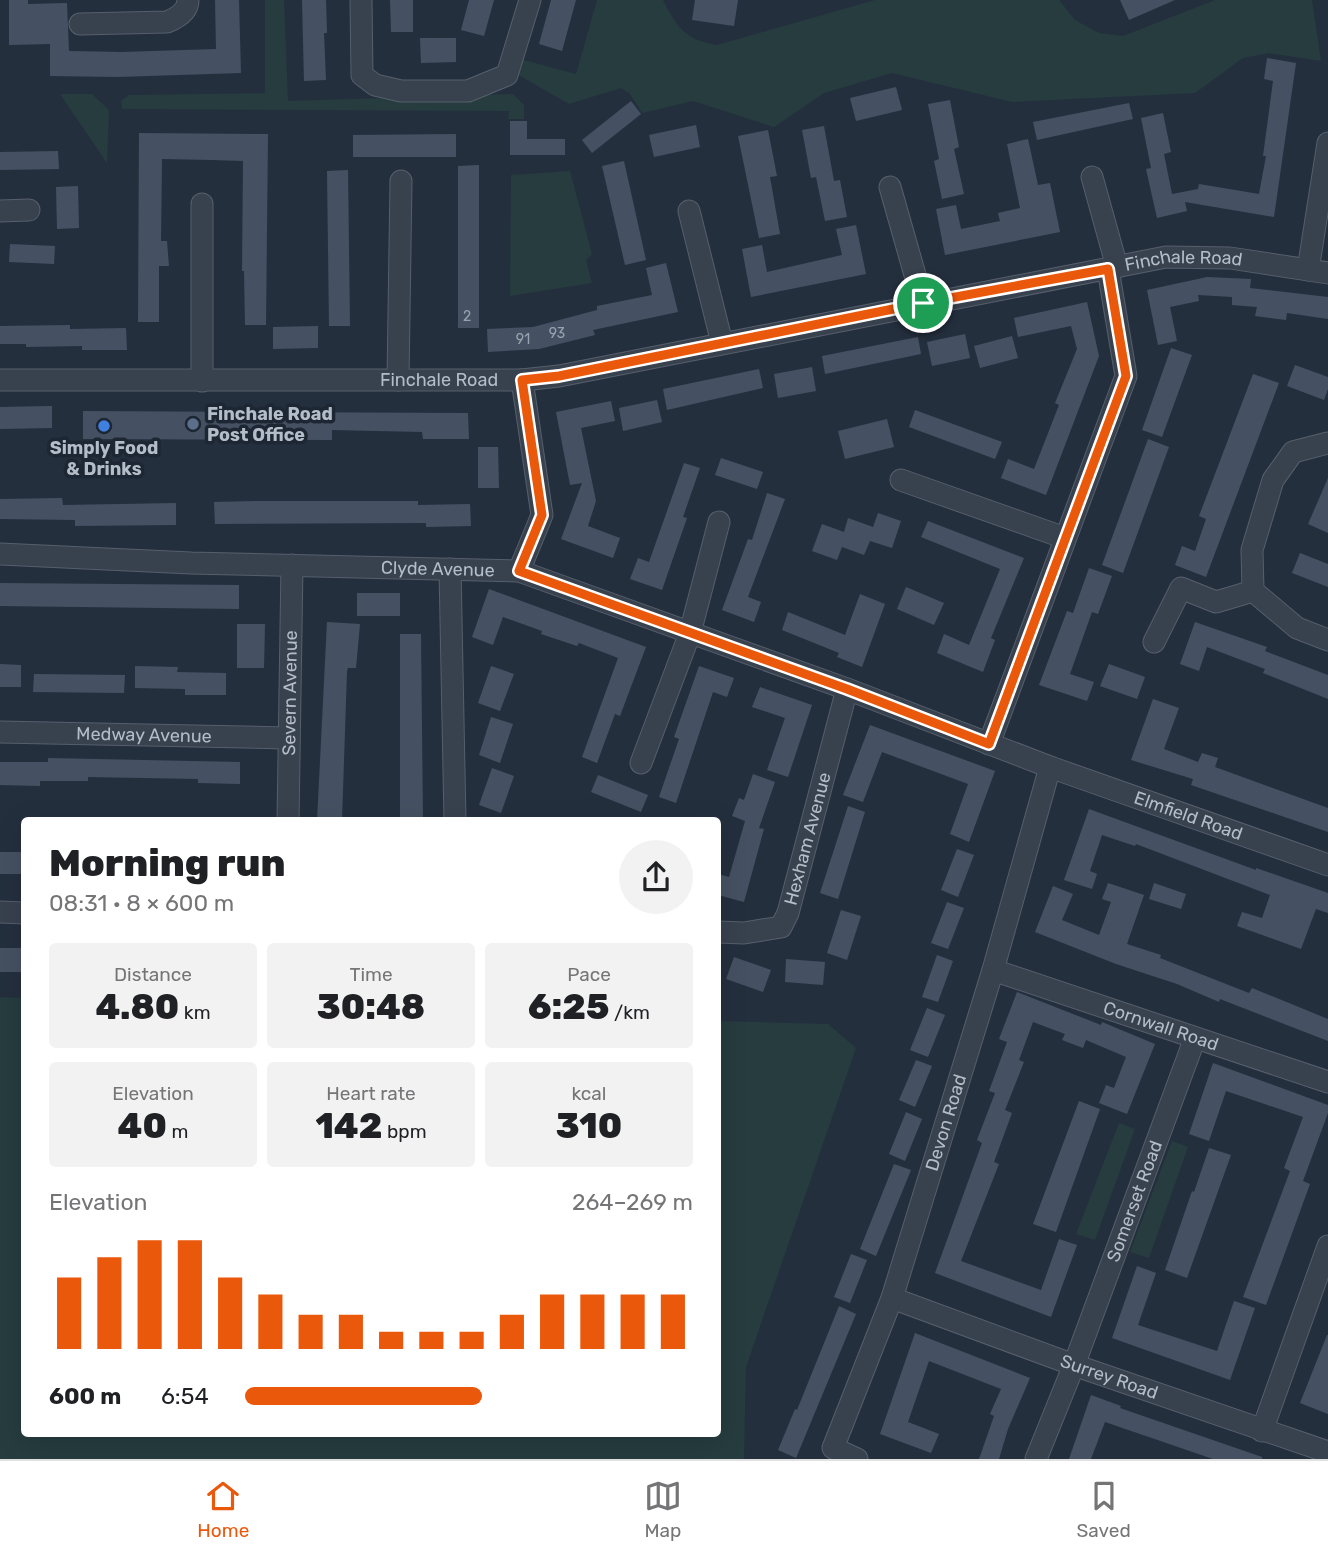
<!DOCTYPE html>
<html lang="en">
<head>
<meta charset="utf-8">
<style>
  body { margin:0; font-family:Rubik,sans-serif; background:#f2f2f2; color:#202124; height:100vh; display:flex; flex-direction:column; font-size:26px; white-space:nowrap }
  * { box-sizing:border-box; margin:0 }
  p { font-size:23px; color:#757577 }
  .icon { flex:none; width:38px; height:38px; fill:none; stroke:currentColor; stroke-width:2; stroke-linecap:round; stroke-linejoin:round }
  .map { position:relative; flex:1; overflow:hidden }
  .panel { position:absolute; left:21px; top:817px; width:700px; height:620px; display:flex; flex-direction:column; background:#fff; border-radius:7px; box-shadow:0 7px 28px #0002 }
  .panel>* { flex:none }
  .pin { position:absolute; display:grid; place-items:center; width:60px; height:60px; color:#fff; margin:-30px; border:4px solid #fff; border-radius:50%; box-shadow:0 2px 7px #0007 }
  .round { display:grid; place-items:center; flex:none; width:74px; height:74px; border-radius:37px; background:#f2f2f2 }
  .headline { display:flex; align-items:center; justify-content:space-between; height:119px; padding:0 28px }
  h1 { font-size:38px; font-weight:800; line-height:52px }
  .metrics { display:grid; grid-template-columns:repeat(3,1fr); gap:10px; height:119px; padding:7px 28px }
  .metrics div { display:grid; align-content:center; border-radius:7px; background:#f2f2f2; text-align:center }
  .metrics b { font-size:35px; font-weight:800 }
  .metrics small { font-size:19px; font-weight:400 }
  .metrics p { font-size:19px }
  .chart { height:196px; padding:14px 28px }
  .chart p { display:flex; justify-content:space-between }
  .chart svg { width:100%; height:126px; margin-top:7px; stroke:#ea580c; stroke-width:6 }
  ul { padding:0 28px; list-style:none; font-size:23px }
  li { display:grid; grid-template-columns:112px 84px 1fr; align-items:center; height:52px }
  li i { height:18px; border-radius:9px; background:#ea580c }
  .menu { display:flex; justify-content:space-around; align-items:center; height:98px; border-top:2px solid #e0e0e0; background:#fff; font-size:19px; color:#757577 }
  .menu a { display:grid; justify-items:center; gap:4px }
  .menu .selected { color:#ea580c }
  .map>svg:first-child { display:block }
</style>
</head>
<body>
<div class="map">
<svg width="1328" height="1459" viewBox="0 0 1328 1459">
  <rect width="100%" height="100%" fill="#242f3e"/>
  <g fill="#263c3f">
    <polygon points="265,0 284,0 288,101 513,94 524,105 524,119 508,119 509,111 122,109 121,101 129,95 265,93"/>
    <path d="M597 0H663C677 27 685 40 717 45L875 0H1059L1075 20 1099 33 1123 36 1215 0H1312L1321 61 1269 53 1243 58 1195 93 1012 102 892 73 824 93 774 127 693 101 642 113 630 94 621 88 569 104 515 73 520 59 576 74Z"/>
    <polygon points="60,94 92,94 109,110 107,163"/>
    <polygon points="570,171 592,254 586,260 592,283 510,296 511,175"/>
    <polygon points="0,997 24,998 24,1433 718,1433 718,1021 828,1024 856,1048 746,1367 744,1459 0,1459"/>
    <polygon points="1119,1123 1135,1129 1095,1240 1076,1234"/>
    <polygon points="1172,1141 1188,1147 1149,1258 1130,1252"/>
  </g>
  <g fill="#455162">
    <polygon points="9,0 28,0 28,4 67,3 69,51 122,52 216,49 215,0 239,0 241,73 117,77 50,76 50,44 9,45"/>
    <polygon points="302,0 326,0 327,33 324,33 326,80 304,81"/>
    <polygon points="390,0 413,0 413,32 391,32"/>
    <polygon points="469,0 494,0 484,36 461,30"/>
    <polygon points="551,0 576,0 562,51 539,44"/>
    <polygon points="695,0 738,0 734,26 692,20"/>
    <polygon points="1120,0 1175,0 1129,20"/>
    <polygon points="420,38 456,38 456,62 421,63"/>
    <polygon points="1267,58 1296,63 1274,217 1185,202 1187,211 1157,218 1146,169 1151,168 1141,118 1163,113 1171,152 1164,154 1172,194 1198,189 1199,184 1259,194 1266,156 1263,156 1273,81 1264,79"/>
    <polygon points="896,87 902,110 856,121 850,98"/>
    <polygon points="950,100 959,147 954,149 964,194 942,199 934,161 939,159 928,104"/>
    <polygon points="631,101 641,114 592,153 582,140"/>
    <polygon points="1129,103 1133,119 1037,140 1033,122"/>
    <polygon points="510,121 527,121 527,139 565,139 565,155 510,155"/>
    <polygon points="696,125 700,147 654,157 649,135"/>
    <polygon points="824,126 834,181 840,180 847,217 825,221 816,177 811,178 802,130"/>
    <polygon points="768,130 777,176 770,177 780,234 759,238 738,136"/>
    <polygon points="139,133 268,134 266,325 245,325 244,271 242,271 243,161 212,160 162,159 161,241 167,241 169,266 159,266 159,322 138,322"/>
    <polygon points="456,134 456,157 353,157 353,135"/>
    <polygon points="1028,139 1038,185 1050,183 1060,232 945,255 936,209 956,205 961,229 1000,221 998,213 1020,208 1007,144"/>
    <polygon points="58,151 59,169 0,170 0,152"/>
    <polygon points="624,161 646,260 625,265 602,166"/>
    <polygon points="479,165 479,328 458,328 458,166"/>
    <polygon points="348,170 350,326 329,326 327,171"/>
    <polygon points="78,186 79,228 57,229 56,187"/>
    <polygon points="856,225 866,274 751,297 742,249 762,245 767,272 842,255 836,229"/>
    <polygon points="10,244 55,246 54,264 9,262"/>
    <polygon points="666,263 678,312 593,330 595,335 539,349 488,352 487,329 533,327 597,310 597,306 652,295 646,268"/>
    <polygon points="1207,277 1251,279 1250,288 1328,297 1328,319 1287,313 1286,320 1255,316 1257,307 1232,305 1232,297 1198,295 1199,301 1170,307 1177,341 1158,345 1147,290"/>
    <polygon points="1087,302 1099,356 1046,495 1001,478 1008,459 1034,469 1059,405 1055,403 1077,349 1071,326 1018,337 1014,318"/>
    <polygon points="70,325 70,329 126,328 127,350 82,350 82,346 26,347 26,344 0,344 0,326"/>
    <polygon points="318,326 318,348 273,349 273,327"/>
    <polygon points="965,334 970,358 932,366 927,342"/>
    <polygon points="1012,336 1018,358 980,368 974,346"/>
    <polygon points="918,337 921,354 825,374 822,356"/>
    <polygon points="1171,348 1192,355 1162,437 1142,430"/>
    <polygon points="1295,365 1328,377 1328,389 1324,400 1287,386"/>
    <polygon points="812,367 816,391 778,398 774,374"/>
    <polygon points="759,369 763,388 667,410 663,389"/>
    <polygon points="1253,374 1279,383 1206,577 1175,565 1182,546 1195,551 1206,519 1199,516"/>
    <polygon points="657,400 662,422 623,431 619,408"/>
    <polygon points="611,401 615,421 581,428 596,501 588,526 620,538 613,558 561,539 582,483 570,485 556,412"/>
    <polygon points="52,406 52,428 0,429 0,407"/>
    <polygon points="915,410 1002,442 995,459 909,427"/>
    <polygon points="83,411 468,413 469,439 423,439 422,432 332,430 332,440 83,439"/>
    <polygon points="887,419 894,447 845,459 838,431"/>
    <polygon points="1148,439 1169,447 1123,573 1102,565"/>
    <polygon points="478,447 498,447 499,488 478,488"/>
    <polygon points="721,458 763,472 757,489 715,475"/>
    <polygon points="684,463 700,468 683,517 687,518 662,590 630,579 638,558 649,562"/>
    <polygon points="1328,478 1328,533 1308,524"/>
    <polygon points="767,493 785,499 748,597 761,602 754,622 722,610 748,539 752,540"/>
    <polygon points="62,498 63,505 176,503 176,525 75,526 75,520 0,519 0,499"/>
    <polygon points="259,501 418,501 418,505 470,504 471,526 426,527 426,523 215,524 214,502"/>
    <polygon points="878,513 901,521 892,548 870,541 864,555 842,547 837,560 812,551 822,524 844,532 848,518 873,527"/>
    <polygon points="928,521 1024,558 991,638 995,640 983,672 937,653 944,634 969,645 1000,569 921,537"/>
    <polygon points="1300,553 1328,564 1328,587 1292,573"/>
    <polygon points="1089,568 1112,576 1098,614 1092,612 1070,674 1094,682 1087,701 1039,685 1067,611 1073,613"/>
    <polygon points="0,583 239,585 239,609 0,606"/>
    <polygon points="906,587 944,603 934,625 897,609"/>
    <polygon points="489,589 646,647 620,716 615,714 597,763 582,757 618,658 579,643 577,646 541,634 542,631 503,617 493,645 472,637"/>
    <rect x="357" y="593" width="43" height="23"/>
    <polygon points="860,594 885,604 862,667 837,657 839,653 782,630 788,612 845,635"/>
    <polygon points="327,622 360,624 356,668 348,668 347,671 342,821 317,821"/>
    <polygon points="1195,622 1267,647 1265,651 1328,675 1328,699 1263,673 1265,669 1207,647 1199,671 1180,664"/>
    <polygon points="237,624 265,624 264,668 237,668"/>
    <polygon points="400,634 421,634 423,821 400,821"/>
    <polygon points="0,664 21,665 21,687 0,687"/>
    <polygon points="1109,664 1145,677 1137,699 1100,686"/>
    <polygon points="135,666 178,667 177,672 226,673 226,695 185,695 185,689 135,688"/>
    <polygon points="491,666 514,674 500,711 478,703"/>
    <polygon points="699,666 734,678 727,697 713,692 676,803 659,797 679,739 674,737"/>
    <polygon points="34,674 125,675 124,693 33,692"/>
    <polygon points="760,687 812,705 788,777 767,770 785,718 752,707"/>
    <polygon points="1153,699 1179,708 1164,749 1198,762 1202,753 1218,758 1215,767 1328,808 1328,832 1191,785 1193,779 1131,760"/>
    <polygon points="491,717 513,724 500,763 479,755"/>
    <polygon points="870,725 995,771 969,842 950,834 968,784 882,752 863,802 843,795"/>
    <polygon points="48,758 240,762 240,784 198,783 198,779 88,777 88,781 40,781 40,786 0,785 0,762 48,762"/>
    <polygon points="492,768 514,776 501,813 479,805"/>
    <polygon points="753,774 775,782 759,828 764,829 744,902 718,895 718,874 729,877 745,821 732,816 739,798 744,800"/>
    <polygon points="598,775 648,795 641,812 591,792"/>
    <polygon points="848,806 865,812 838,899 820,893"/>
    <polygon points="1089,809 1256,870 1256,868 1328,893 1328,913 1316,909 1301,949 1237,926 1242,912 1262,918 1270,895 1136,844 1135,846 1102,835 1090,871 1097,874 1092,889 1064,880"/>
    <polygon points="957,849 974,855 958,897 941,890"/>
    <rect x="0" y="852" width="24" height="22"/>
    <polygon points="1108,883 1144,895 1127,944 1161,955 1160,958 1249,993 1252,988 1328,1019 1328,1041 1220,999 1219,1002 1177,984 1116,964 1035,932 1053,886 1073,894 1062,920 1099,935 1111,902 1102,899"/>
    <polygon points="1154,883 1186,894 1181,909 1149,899"/>
    <polygon points="947,902 964,908 948,949 931,943"/>
    <polygon points="841,910 861,916 847,960 827,953"/>
    <rect x="0" y="948" width="24" height="24"/>
    <polygon points="937,955 953,961 938,1002 922,997"/>
    <polygon points="734,957 771,970 763,992 726,979"/>
    <polygon points="786,959 825,962 823,985 785,982"/>
    <polygon points="1017,992 1101,1025 1102,1022 1155,1044 1127,1114 1099,1103 1106,1085 1114,1088 1126,1057 1086,1040 1083,1048 1062,1040 1065,1034 1033,1022 1019,1060 1024,1062 1005,1110 1012,1113 994,1162 999,1164 961,1261 1041,1290 1059,1239 1077,1245 1051,1317 935,1273 982,1143 977,1140 995,1093 989,1091 1007,1042 999,1039"/>
    <polygon points="927,1008 945,1015 928,1057 910,1050"/>
    <polygon points="916,1060 932,1066 915,1107 899,1100"/>
    <polygon points="1213,1063 1328,1105 1328,1113 1303,1181 1310,1184 1266,1305 1243,1297 1290,1171 1284,1168 1303,1117 1226,1091 1209,1141 1189,1134"/>
    <polygon points="1079,1101 1100,1109 1056,1232 1033,1224"/>
    <polygon points="906,1112 922,1119 905,1161 889,1154"/>
    <polygon points="1209,1148 1231,1155 1187,1278 1165,1270 1192,1191 1194,1192"/>
    <polygon points="894,1164 911,1170 876,1256 860,1249"/>
    <polygon points="851,1254 867,1260 850,1303 834,1297"/>
    <polygon points="1137,1266 1156,1273 1138,1325 1217,1351 1234,1301 1255,1308 1230,1380 1112,1338"/>
    <polygon points="839,1306 856,1314 796,1458 778,1450 795,1409 797,1410"/>
    <polygon points="915,1333 1030,1378 1008,1429 999,1459 979,1459 994,1416 990,1414 1001,1389 929,1361 908,1422 939,1434 931,1453 880,1434"/>
    <polygon points="1327,1335 1328,1335 1328,1414 1300,1403"/>
    <polygon points="1091,1395 1121,1406 1120,1408 1262,1457 1262,1459 1213,1459 1105,1422 1091,1459 1069,1459"/>
  </g>
  <g fill="none" stroke-linecap="round" stroke-linejoin="round">
    <g stroke="#565f6c" stroke-width="23">
      <g id="minor">
        <polyline points="361,0 362,75 375,85 401,91 468,91 507,75 530,0"/>
        <path d="M80 24 167 22C177 18 188 12 188 0"/>
        <polyline points="1092,177 1117,267"/>
        <polyline points="890,187 923,303"/>
        <polyline points="202,204 202,381"/>
        <polyline points="0,211 29,210"/>
        <polyline points="689,211 722,343"/>
        <polyline points="1308,270 1328,143"/>
        <path id="s1" d="M0 380H522L559 376 1166 257 1230 258 1328 273"/>
        <polyline points="398,380 401,181"/>
        <polyline points="901,480 1065,538"/>
        <path id="s2" d="M0 554 191 563 519 571 847 689 1050 767 1328 865"/>
        <polyline points="450,569 455,821"/>
        <polyline points="519,571 542,515 522,380"/>
        <polyline points="1253,591 1252,550 1273,480 1293,452 1328,443"/>
        <polyline points="1154,642 1181,588 1216,602 1253,591 1297,628 1328,640"/>
        <path id="s3" d="M0 732 288 738"/>
        <polyline points="989,744 1126,376 1108,269"/>
        <polyline points="641,763 690,633 719,522"/>
        <path id="s4" d="M288 821 292 565"/>
        <polyline points="0,912 24,913"/>
        <path id="s5" d="M718 932 744 933 781 927 788 913 847 689"/>
        <path id="s6" d="M993 970 1328 1082"/>
        <path id="s7" d="M892 1298 1074 1365 1328 1452"/>
        <polyline points="1262,1431 1328,1246"/>
        <path id="s8" d="M857 1459 833 1448 892 1298 993 970 1050 767"/>
        <path id="s9" d="M1036 1459 1074 1365 1195 1038"/>
      </g>
    </g>
    <use href="#minor" stroke="#38414e" stroke-width="21"/>
  </g>
  <g fill="none" stroke-linecap="round" stroke-linejoin="round">
    <g stroke="#fff" stroke-width="14">
      <polygon id="route" points="1108,269 1126,376 989,744 847,689 519,571 542,515 522,380 559,376 923,303"/>
    </g>
    <use href="#route" stroke="#ea580c" stroke-width="9"/>
  </g>
  <circle fill="#5c6f8a" stroke="#1d2633" stroke-width="2.5" cx="193" cy="424" r="7"/>
  <circle fill="#3f7fe0" stroke="#1d2633" stroke-width="2.5" cx="104" cy="426" r="7"/>
  <g text-anchor="middle" stroke-width="7" stroke-linejoin="round" paint-order="stroke">
    <g font-size="14" fill="#98a1af">
      <text x="467" y="321">2</text>
      <text x="557" y="338">93</text>
      <text x="523" y="344">91</text>
    </g>
    <g font-size="18" fill="#b4bcc9" stroke="#1d2633">
      <text dy="6" stroke="none"><textPath href="#s1" startOffset="1195">Finchale Road</textPath></text>
      <text dy="6" stroke="none"><textPath href="#s1" startOffset="439">Finchale Road</textPath></text>
      <text dy="6" stroke="none"><textPath href="#s2" startOffset="438">Clyde Avenue</textPath></text>
      <text dy="6" stroke="none"><textPath href="#s4" startOffset="128">Severn Avenue</textPath></text>
      <text dy="6" stroke="none"><textPath href="#s3" startOffset="144">Medway Avenue</textPath></text>
      <text dy="6" stroke="none"><textPath href="#s2" startOffset="1232">Elmfield Road</textPath></text>
      <text dy="6" stroke="none"><textPath href="#s5" startOffset="156">Hexham Avenue</textPath></text>
      <text dy="6" stroke="none"><textPath href="#s6" startOffset="177">Cornwall Road</textPath></text>
      <text dy="6" stroke="none"><textPath href="#s8" startOffset="371">Devon Road</textPath></text>
      <text dy="6" stroke="none"><textPath href="#s9" startOffset="276">Somerset Road</textPath></text>
      <text dy="6" stroke="none"><textPath href="#s7" startOffset="231">Surrey Road</textPath></text>
    </g>
    <g font-size="18" font-weight="bold" fill="#b4bcc9" stroke="#1d2633" text-anchor="start">
      <text x="207" y="420">Finchale Road<tspan x="207" dy="21">Post Office</tspan></text>
      <text x="104" y="454" text-anchor="middle">Simply Food<tspan x="104" dy="21">&amp; Drinks</tspan></text>
    </g>
  </g>
</svg>
<div class="pin" style="left:923px;top:303px;background:#1e9e55"><svg class="icon" aria-label="arrive" viewBox="0 0 24 24"><path d="M6 21V4h12l-3 4 3 4H6"/></svg></div>
<section class="panel">
<div class="headline"><div><h1>Morning run</h1><p>08:31 · 8 × 600 m</p></div><a class="round"><svg class="icon" aria-label="share" viewBox="0 0 24 24"><path d="M12 15V3M7 8l5-5 5 5M5 13v7h14v-7"/></svg></a></div>
<div class="metrics">
<div><p>Distance</p><b>4.80<small> km</small></b></div>
<div><p>Time</p><b>30:48</b></div>
<div><p>Pace</p><b>6:25<small> /km</small></b></div>
</div>
<div class="metrics">
<div><p>Elevation</p><b>40<small> m</small></b></div>
<div><p>Heart rate</p><b>142<small> bpm</small></b></div>
<div><p>kcal</p><b>310</b></div>
</div>
<div class="chart"><p><span>Elevation</span>264–269 m</p>
<svg viewBox="0 0 160 44" preserveAspectRatio="none"><path d="M5 44V19M15 44V12M25 44V6M35 44V6M45 44V19M55 44V25M65 44V32M75 44V32M85 44V38M95 44V38M105 44V38M115 44V32M125 44V25M135 44V25M145 44V25M155 44V25"/></svg>
</div>
<ul>
<li><b>600 m</b>6:54<i style="width:53%"></i></li>
</ul>
</section>
</div>
<nav class="menu">
<a class="selected"><svg class="icon" aria-label="home" viewBox="0 0 24 24"><path d="M3 11l9-7 9 7M6 9v11h12V9"/></svg>Home</a>
<a><svg class="icon" aria-label="map" viewBox="0 0 24 24"><path d="M3 6l6-2 6 2 6-2v14l-6 2-6-2-6 2zM9 4v14M15 6v14"/></svg>Map</a>
<a><svg class="icon" aria-label="saved" viewBox="0 0 24 24"><path d="M7 4h10v16l-5-4-5 4z"/></svg>Saved</a>
</nav>
</body>
</html>
